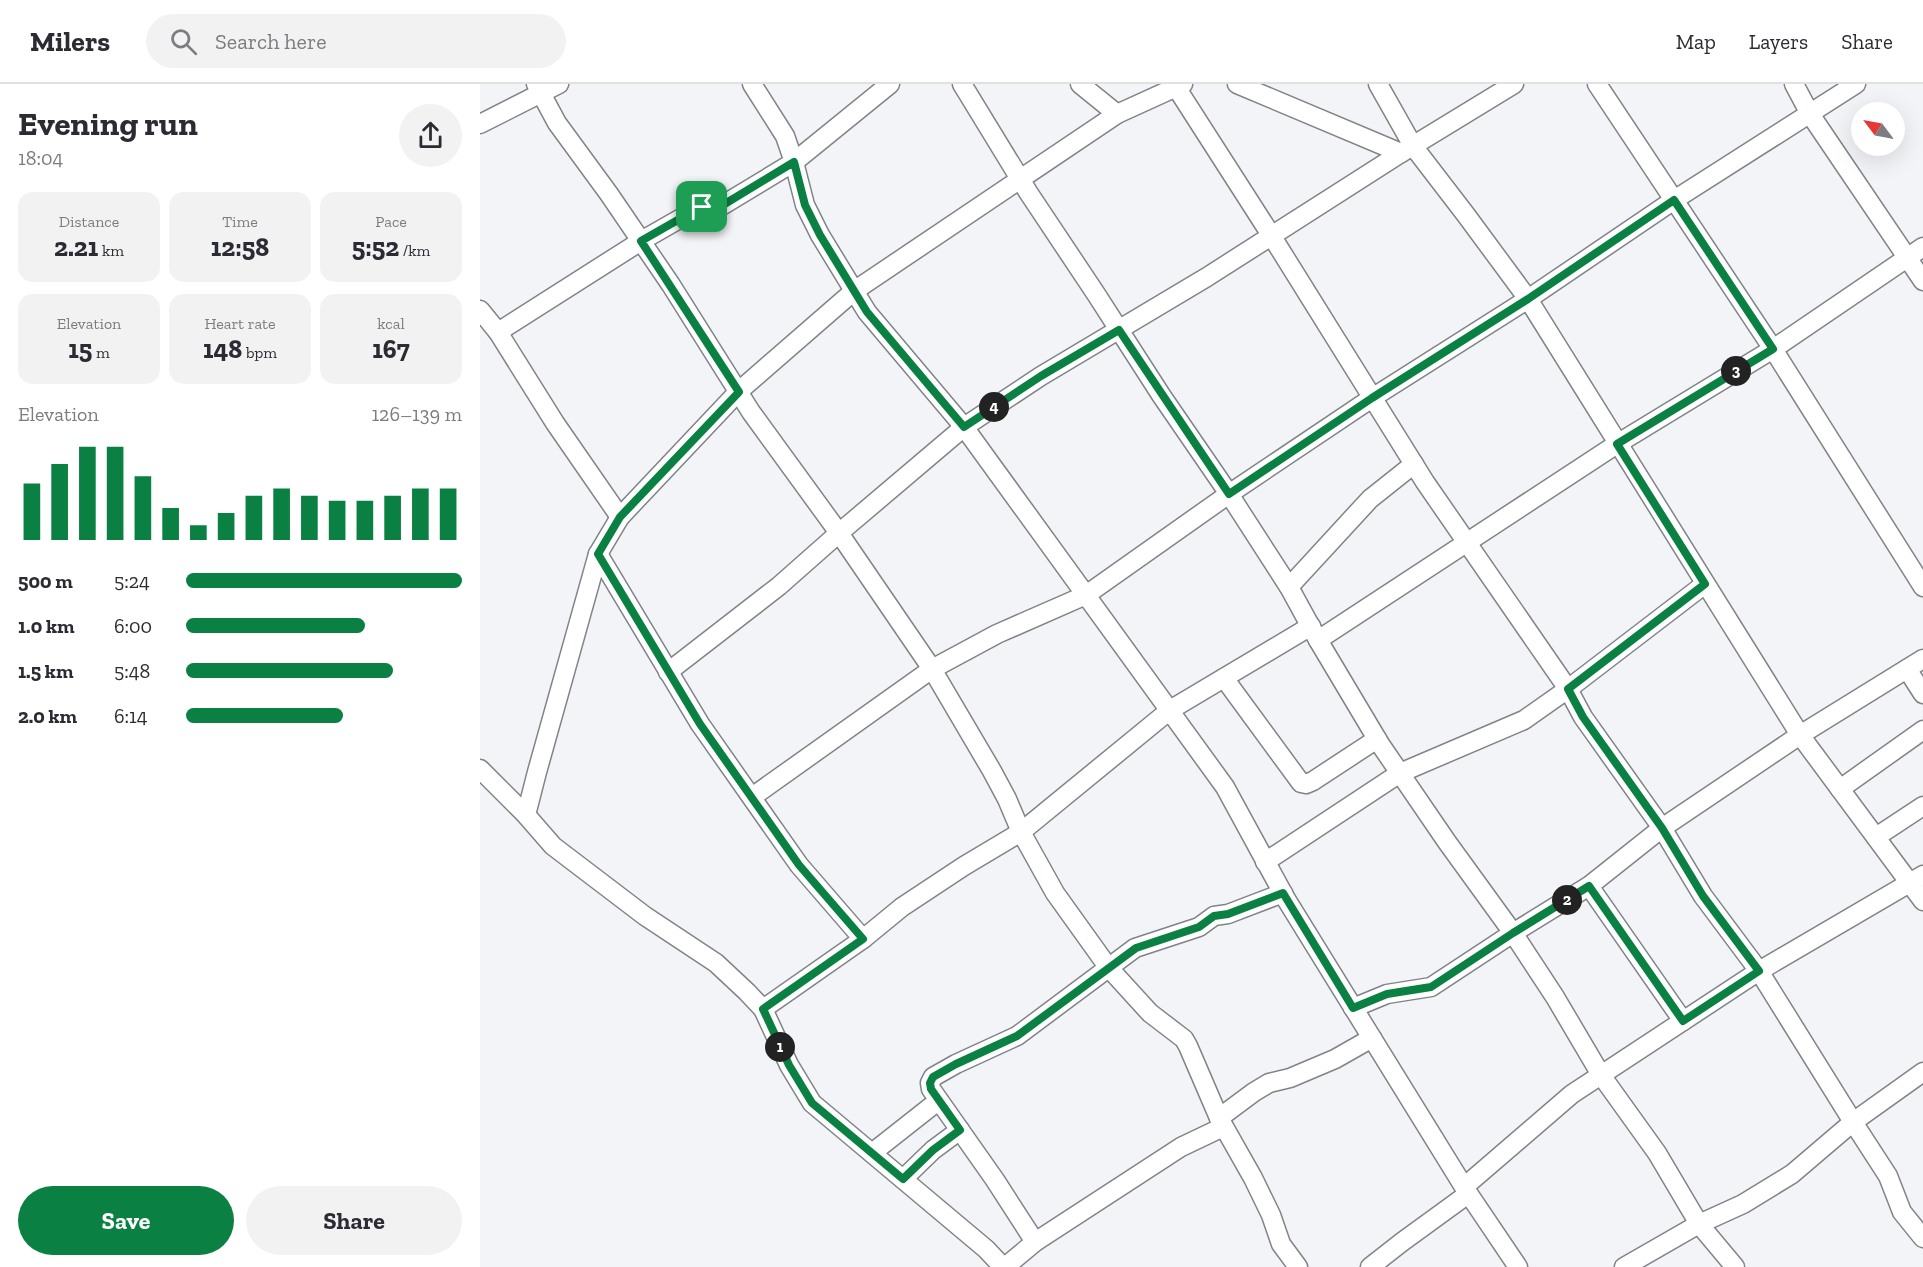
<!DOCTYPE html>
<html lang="en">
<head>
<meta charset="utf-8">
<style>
  body { margin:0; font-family:"Zilla Slab",serif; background:#f2f2f3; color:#2b2b33; height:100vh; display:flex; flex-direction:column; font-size:22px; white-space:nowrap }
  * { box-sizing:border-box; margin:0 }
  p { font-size:20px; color:#7c7c81 }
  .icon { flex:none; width:33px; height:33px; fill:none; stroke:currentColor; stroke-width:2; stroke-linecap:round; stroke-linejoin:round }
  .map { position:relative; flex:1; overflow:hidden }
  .panel { display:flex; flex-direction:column; background:#fff; width:480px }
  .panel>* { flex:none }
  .needle { width:39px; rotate:302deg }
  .tools { position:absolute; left:1371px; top:18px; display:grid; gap:12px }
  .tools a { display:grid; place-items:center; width:54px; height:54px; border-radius:50%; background:#fff; box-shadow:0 6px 24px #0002; font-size:30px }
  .pin { position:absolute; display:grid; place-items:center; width:51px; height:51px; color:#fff; margin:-26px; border-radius:12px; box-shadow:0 3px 9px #0006 }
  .km { position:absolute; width:30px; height:30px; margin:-15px; border-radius:50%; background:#222; color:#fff; font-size:16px; line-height:30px; text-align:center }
  .round { display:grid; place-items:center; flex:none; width:63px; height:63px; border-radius:32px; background:#f2f2f3 }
  .head { display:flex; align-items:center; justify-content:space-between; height:102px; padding:0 18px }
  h1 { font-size:33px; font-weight:700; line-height:45px }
  .metrics { display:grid; grid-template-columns:repeat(3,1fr); gap:9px; height:102px; padding:6px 18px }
  .metrics div { display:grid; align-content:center; border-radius:15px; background:#f2f2f3; text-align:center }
  .metrics b { font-size:26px; font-weight:700 }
  .metrics small { font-size:16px; font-weight:400 }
  .metrics p { font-size:16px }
  .chart { height:168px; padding:12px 18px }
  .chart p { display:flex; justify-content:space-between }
  .chart svg { width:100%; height:108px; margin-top:6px; stroke:#0b8043; stroke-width:6 }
  .button { display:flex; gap:12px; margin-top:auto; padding:12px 18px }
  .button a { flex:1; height:69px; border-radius:36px; background:#0b8043; color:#fff; font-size:24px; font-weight:700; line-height:69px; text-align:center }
  .button a+a { background:#f2f2f3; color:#2b2b33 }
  ul { padding:0 18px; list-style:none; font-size:20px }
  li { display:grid; grid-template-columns:96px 72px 1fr; align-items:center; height:45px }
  li i { height:15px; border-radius:8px; background:#0b8043 }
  header { display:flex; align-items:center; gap:36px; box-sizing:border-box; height:84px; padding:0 30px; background:#fff; border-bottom:2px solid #e1e1e2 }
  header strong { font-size:28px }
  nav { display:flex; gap:33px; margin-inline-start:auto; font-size:21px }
  .search { width:420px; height:54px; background:#f2f2f3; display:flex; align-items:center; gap:15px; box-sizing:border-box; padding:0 21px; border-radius:33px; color:#7c7c81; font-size:22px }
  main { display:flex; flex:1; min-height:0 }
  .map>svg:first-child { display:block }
</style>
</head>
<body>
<header>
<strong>Milers</strong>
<div class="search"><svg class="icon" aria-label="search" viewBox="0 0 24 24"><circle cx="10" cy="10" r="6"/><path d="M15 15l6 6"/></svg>Search here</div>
<nav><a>Map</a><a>Layers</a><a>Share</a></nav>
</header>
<main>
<section class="panel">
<div class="head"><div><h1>Evening run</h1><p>18:04</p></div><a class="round"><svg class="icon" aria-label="share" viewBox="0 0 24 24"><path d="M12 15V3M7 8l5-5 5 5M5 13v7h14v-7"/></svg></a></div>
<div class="metrics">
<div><p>Distance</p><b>2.21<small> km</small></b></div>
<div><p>Time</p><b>12:58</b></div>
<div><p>Pace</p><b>5:52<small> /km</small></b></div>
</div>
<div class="metrics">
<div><p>Elevation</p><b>15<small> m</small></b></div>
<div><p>Heart rate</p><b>148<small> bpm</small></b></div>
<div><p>kcal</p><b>167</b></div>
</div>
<div class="chart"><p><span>Elevation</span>126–139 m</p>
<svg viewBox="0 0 160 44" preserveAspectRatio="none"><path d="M5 44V21M15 44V13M25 44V6M35 44V6M45 44V18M55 44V31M65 44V38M75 44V33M85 44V26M95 44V23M105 44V26M115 44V28M125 44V28M135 44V26M145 44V23M155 44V23"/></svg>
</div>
<ul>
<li><b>500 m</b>5:24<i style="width:100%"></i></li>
<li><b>1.0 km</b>6:00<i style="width:65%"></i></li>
<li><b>1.5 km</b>5:48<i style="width:75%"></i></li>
<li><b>2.0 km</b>6:14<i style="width:57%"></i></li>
</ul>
<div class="button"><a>Save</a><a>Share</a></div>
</section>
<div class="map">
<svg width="1443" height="1183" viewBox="0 0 1443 1183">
  <rect width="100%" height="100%" fill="#f2f4f7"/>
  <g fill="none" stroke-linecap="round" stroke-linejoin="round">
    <g stroke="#828386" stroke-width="21">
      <g id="minor">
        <polyline points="56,0 77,39 129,110 191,201 271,328 359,449 452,585 512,687 527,715 541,748 575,809 628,883 670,929 704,955 708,962 739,1034 773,1094 791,1131 801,1160 818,1183"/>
        <polyline points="272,0 305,52 314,78 325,121 340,151 387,228 484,343 745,703 806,815 984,1103 1038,1183"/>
        <polyline points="482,0 548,108 616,210 681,311 749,410 809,503 838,556 900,660 967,758 1033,849 1075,913 1121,991 1177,1069 1219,1140 1255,1183"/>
        <polyline points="600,0 637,30"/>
        <polyline points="757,0 921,69 1034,0"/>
        <polyline points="898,0 933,62 986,131 1048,215 1320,651 1443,817"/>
        <polyline points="1117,0 1293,265 1443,503"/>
        <polyline points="1314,0 1330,30 1443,197"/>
        <polyline points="696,3 791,151 945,398 1088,605 1103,633 1182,744 1223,812 1279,887 1373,1038 1408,1092 1422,1128 1443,1154"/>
        <polyline points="0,40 79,0"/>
        <polyline points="0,226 18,248 75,339 140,433"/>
        <polyline points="18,248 161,157 210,129 222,124 243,121 314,78 410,0"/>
        <polyline points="118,470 220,640 319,781 383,855"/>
        <polyline points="809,503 890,415 934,380"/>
        <polyline points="838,556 1137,360 1293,265 1443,163"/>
        <polyline points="1427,585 1443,610"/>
        <polyline points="188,588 299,502 359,449 484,343 561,292 727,193 921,69"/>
        <polyline points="744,594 821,699 826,700 833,697 897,655"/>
        <polyline points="0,685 46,731 73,762 165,832 236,879 267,908 283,925 309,981 332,1019 506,1165 523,1183"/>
        <polyline points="1360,705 1443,646"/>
        <polyline points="272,713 452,585 517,550 606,511 749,410 892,314 1048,215 1194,116 1376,0"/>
        <polyline points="46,731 57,688 118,470 140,433 259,307 374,207 637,30 703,0"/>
        <polyline points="1396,753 1443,722"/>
        <polyline points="785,778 920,689 1044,636 1088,605 1225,500"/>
        <polyline points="1109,802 1203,937"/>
        <polyline points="873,924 907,910 951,903 1033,849 1109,802 1182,744 1320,651 1443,575"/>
        <polyline points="283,925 383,855 422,823 484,782 541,748 690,626 831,542"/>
        <polyline points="739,1034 774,1008 789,999 810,994 855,975 892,954"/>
        <polyline points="392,1069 458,1017"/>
        <polyline points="423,1095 453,1066 480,1046"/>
        <polyline points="984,1103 1092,1010 1121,991 1279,887 1443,791"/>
        <polyline points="555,1158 515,1096 451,1005 450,999 453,993 476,980 537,952 655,864 719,843 734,832 748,830 803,809"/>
        <polyline points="525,1183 555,1158 701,1063 743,1043"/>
        <polyline points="890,1183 922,1158 988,1110"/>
        <polyline points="1144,1183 1219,1140 1263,1120 1312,1090 1373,1038 1443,988"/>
      </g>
    </g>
    <use href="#minor" stroke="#fff" stroke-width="18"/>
  </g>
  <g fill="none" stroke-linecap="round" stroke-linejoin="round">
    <g stroke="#fff" stroke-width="12">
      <polygon id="route" points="314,78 325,121 340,151 387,228 484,343 561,292 639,246 749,410 892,314 1048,215 1194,116 1293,265 1137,360 1225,500 1088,605 1103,633 1182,744 1223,812 1279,887 1203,937 1109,802 1033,849 951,903 907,910 873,924 803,809 748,830 734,832 719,843 656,864 537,952 476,980 453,993 450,999 451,1005 480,1046 453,1066 423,1095 332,1019 309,981 283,925 383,855 319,781 220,640 118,470 140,433 259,308 161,157 210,129 222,123 243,121"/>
    </g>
    <use href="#route" stroke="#0b8043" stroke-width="8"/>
  </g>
</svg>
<div class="tools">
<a><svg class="needle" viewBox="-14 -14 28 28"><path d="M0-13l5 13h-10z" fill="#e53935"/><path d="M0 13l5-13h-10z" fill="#7c7c81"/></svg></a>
</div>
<div class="pin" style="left:222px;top:123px;background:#1e9e55"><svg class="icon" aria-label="arrive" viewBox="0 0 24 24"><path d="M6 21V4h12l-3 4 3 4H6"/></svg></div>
<b class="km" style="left:300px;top:963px">1</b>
<b class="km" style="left:1087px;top:816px">2</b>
<b class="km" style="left:1256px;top:287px">3</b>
<b class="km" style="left:514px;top:323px">4</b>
</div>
</main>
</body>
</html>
